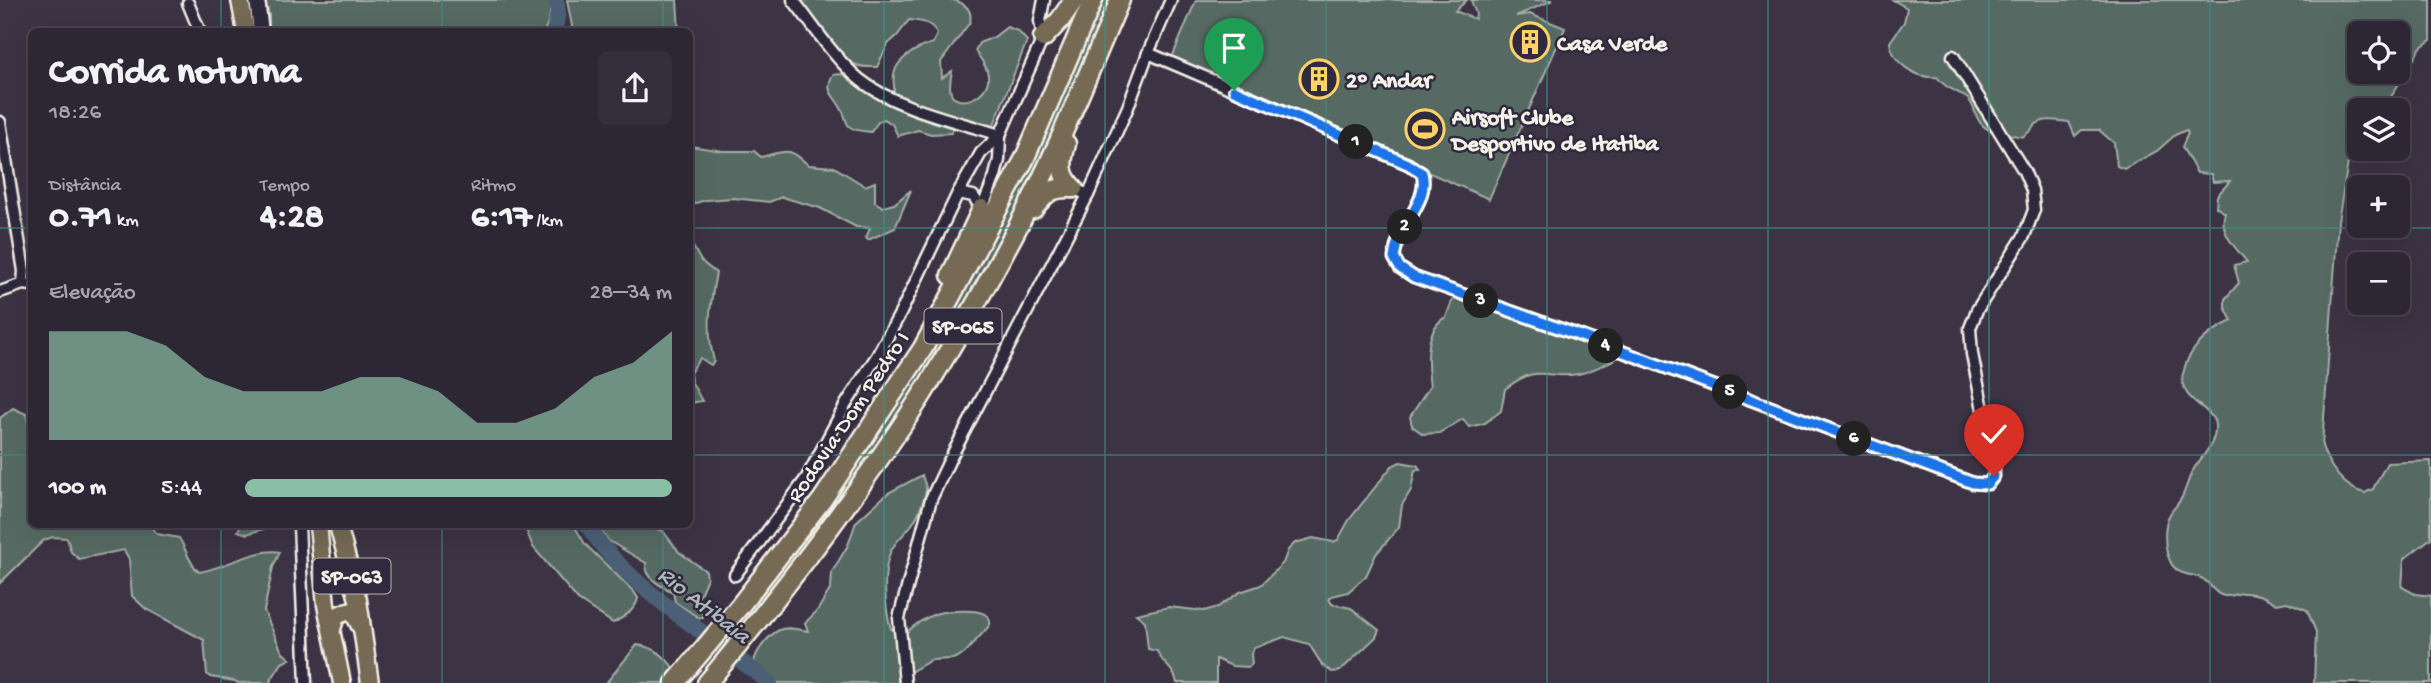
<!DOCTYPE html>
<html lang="pt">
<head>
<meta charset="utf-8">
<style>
  body { margin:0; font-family:"Gochi Hand",sans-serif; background:#352e3c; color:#f1f3f6; height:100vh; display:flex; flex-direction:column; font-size:26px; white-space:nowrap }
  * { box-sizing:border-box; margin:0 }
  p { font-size:23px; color:#a7a5ac }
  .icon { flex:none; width:38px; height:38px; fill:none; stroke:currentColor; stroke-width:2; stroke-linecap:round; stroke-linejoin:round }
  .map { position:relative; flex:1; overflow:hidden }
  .details { position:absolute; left:28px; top:28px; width:665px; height:500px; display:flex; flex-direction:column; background:#2d2634; border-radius:10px; box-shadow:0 7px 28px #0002,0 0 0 2px #48434f }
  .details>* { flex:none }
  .tools { position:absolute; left:2347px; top:21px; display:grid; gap:14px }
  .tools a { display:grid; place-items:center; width:63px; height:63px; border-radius:10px; background:#2d2634; box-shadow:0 7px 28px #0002,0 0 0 2px #48434f; font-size:35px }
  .pin { position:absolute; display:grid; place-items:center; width:60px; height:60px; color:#fff; margin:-72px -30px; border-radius:50% 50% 50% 0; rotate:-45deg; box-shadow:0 0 7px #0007 }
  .pin .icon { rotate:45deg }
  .km { position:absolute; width:35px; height:35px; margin:-18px; border-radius:50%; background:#222; color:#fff; font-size:19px; line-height:35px; text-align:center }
  .round { display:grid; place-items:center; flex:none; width:74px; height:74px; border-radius:10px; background:#352e3c }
  .overview { display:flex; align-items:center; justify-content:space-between; height:119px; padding:0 21px }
  h1 { font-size:38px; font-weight:800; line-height:52px }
  .metrics { display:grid; grid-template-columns:repeat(3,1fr); gap:10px; height:119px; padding:7px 21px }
  .metrics div { display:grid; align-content:center }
  .metrics b { font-size:35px; font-weight:800 }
  .metrics small { font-size:19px; font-weight:400 }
  .metrics p { font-size:19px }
  .chart { height:196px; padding:14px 21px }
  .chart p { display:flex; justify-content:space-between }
  .chart svg { width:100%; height:126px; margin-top:7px; fill:#8abfa5; opacity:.7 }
  ul { padding:0 21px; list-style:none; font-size:23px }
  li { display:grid; grid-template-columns:112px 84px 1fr; align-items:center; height:52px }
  li i { height:18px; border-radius:9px; background:#8abfa5 }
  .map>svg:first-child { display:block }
</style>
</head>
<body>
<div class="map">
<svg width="2431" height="683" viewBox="0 0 2431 683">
  <rect width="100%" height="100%" fill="#3c3345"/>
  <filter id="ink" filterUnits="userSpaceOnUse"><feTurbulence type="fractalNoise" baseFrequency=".0143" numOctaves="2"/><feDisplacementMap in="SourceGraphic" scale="14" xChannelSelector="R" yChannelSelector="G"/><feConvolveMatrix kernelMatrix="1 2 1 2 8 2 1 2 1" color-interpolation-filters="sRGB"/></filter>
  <g filter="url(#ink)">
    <g fill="#566a63" stroke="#a5aea6" stroke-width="2" fill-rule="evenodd">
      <path d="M265 0H549C552 10 549 22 544 31L269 32V15Z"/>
      <polygon points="567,0 677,0 679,31 570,31 572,26"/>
      <path d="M798 0H953C964 3 973 9 970 22L941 62 942 78 952 71C951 76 950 83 950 88 952 112 991 98 988 75 987 66 980 58 975 51L979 43 994 37 1007 27 1018 31 1027 41 993 127 981 131 955 124 951 133 931 134 918 130 898 136 892 124 884 119 878 122 871 132C864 131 853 131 849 126 845 122 845 114 842 110 835 95 823 92 833 75 858 69 867 101 891 97 897 89 892 83 894 74 897 58 919 47 933 43L937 34C932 21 921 22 909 20L897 36 888 44 877 67C869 67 862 68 854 64 835 53 813 18 798 0Z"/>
      <polygon points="1099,0 1112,0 1064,112 1004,237 930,369 867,465 753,616 742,612 857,459"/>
      <polygon points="1196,0 1467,0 1455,11 1475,19 1476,14 1471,0 1553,0 1516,16 1530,14 1565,28 1489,199 1171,60"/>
      <path d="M1893 0H2431V40L2421 47 2383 110H2359V148L2350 151 2338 221 2322 446C2328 465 2344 489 2365 493L2373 489 2387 463 2431 461V538L2404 559 2402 587 2415 594 2431 596V683H2314L2316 632 2307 610 2287 602 2277 604C2266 597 2256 592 2242 593 2235 594 2228 598 2221 595 2213 592 2209 581 2201 578 2189 573 2177 576 2170 561 2164 549 2163 525 2170 514 2173 508 2179 504 2182 497 2186 489 2188 480 2192 472 2200 457 2217 445 2215 425 2214 407 2178 402 2183 374 2188 348 2210 331 2232 321L2225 307V299L2239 283 2234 265 2247 262C2236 248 2218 232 2225 213L2216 207 2217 196 2230 181 2213 182 2211 174 2197 173 2182 147 2188 133 2186 130 2175 135 2157 151 2124 169 2117 166 2114 143 2099 130H2082L2075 136 2069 122C2058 121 2044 117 2035 125 2031 130 2029 133 2022 137 2006 133 1987 136 1978 119 1974 112 1974 105 1968 99 1956 89 1948 91 1937 77 1916 79 1892 63 1890 42L1904 22 1907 8ZM2359 33H2398V72H2359Z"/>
      <path d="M690 146 723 151H754L761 157C786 151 789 146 808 165L834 167 865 186 875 182V202L883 207 894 204 911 190 895 228 868 240 866 238 870 228 856 227 820 208 782 197 769 202 733 198 706 200 692 204 690 209Z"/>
      <path d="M690 241 701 261 716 273C710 305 706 330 714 361L711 365 700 358 690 373 691 381 702 401 690 403Z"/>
      <path d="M1460 295 1575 327 1625 354C1611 361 1594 371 1578 374 1542 380 1540 362 1505 389L1501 411 1485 423 1469 427 1463 419 1439 433 1423 434 1412 426 1410 417 1430 386C1427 365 1424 328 1446 317L1452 301Z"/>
      <path d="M13 408 26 414 32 438V525H150L157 534 179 538C186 548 189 564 199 572 222 569 258 547 280 552L273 567 264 611 282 652 290 659 282 663 269 683H238L235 681 210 677 207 674 204 640 146 609 132 596 129 559 124 550 79 559 71 552 67 538 53 537 44 540 0 583V418Z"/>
      <path d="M1400 462 1417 465 1420 469 1415 470 1411 490 1402 505 1399 527 1376 554 1366 576 1348 592 1332 596 1329 599 1332 604 1351 608 1379 630 1376 637 1340 671 1332 672 1322 665 1309 644 1284 637 1254 648 1251 654 1252 664 1249 667 1232 666 1216 659V683H1177C1175 669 1161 663 1157 651L1148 649 1145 621 1136 614 1169 607 1204 611 1218 607 1240 592 1261 585 1283 563 1288 550 1295 543 1313 538 1333 542 1338 540 1349 520 1392 466Z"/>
      <path d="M922 475C923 480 927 487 926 491 924 502 917 518 910 527 904 535 894 542 890 553 882 573 885 609 891 629L904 634C915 625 929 614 943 612 956 611 993 606 990 625L964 654 953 659 931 660 907 674 906 683H777L754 663C755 652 768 636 779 630 787 626 799 630 808 631L805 623 817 611 831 588 832 572 848 545 856 522 888 493Z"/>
      <polygon points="241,525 276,525 247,534 238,531"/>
      <path d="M524 525H574L585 544 634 592 638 598C636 610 623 618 613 623L578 600 533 547Z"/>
      <path d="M595 525H645L663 531 679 552 706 571 707 578 698 599 703 617 699 618 675 602 673 592C660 586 645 578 646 563L609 541Z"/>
      <path d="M637 645C655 647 664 655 675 670L664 683H606Z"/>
    </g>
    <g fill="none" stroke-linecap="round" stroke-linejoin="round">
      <g stroke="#4b6176" stroke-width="16">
        <polyline points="554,32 558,13 556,0"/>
        <path d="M587 525C629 590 710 634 770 683"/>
      </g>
      <g stroke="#f4f1e8" stroke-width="15">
        <g id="minor">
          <path d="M793 0C814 26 833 57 859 79 894 108 957 121 1000 135"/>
          <polyline points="188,3 200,32"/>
          <path d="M1148 53 1408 164 1422 173C1429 198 1406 219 1398 241 1396 246 1395 252 1394 258L1400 268 1414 277 1581 336 1973 483 1988 484 1994 476V465L1972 354 1970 328 1977 310 2024 236 2034 210 2032 190 2024 171 1953 56"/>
          <polyline points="0,122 24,271 23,284"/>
          <polyline points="958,193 973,196 982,209"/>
          <polyline points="1088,195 1128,107 1148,53 1171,0"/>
          <polyline points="982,209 995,176 999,160 1000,135 1043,38 1040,21 1044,0"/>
          <polyline points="0,292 23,284 32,285"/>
          <polyline points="299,525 306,683"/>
          <polyline points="735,575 806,479 846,404 877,356 901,312 958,193 981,153 1000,135"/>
          <polyline points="905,683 899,618 931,499 949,461 1088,195 1073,188"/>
        </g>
      </g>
      <g stroke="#f4f1e8" stroke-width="19">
        <polyline id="secondary" points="257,0 261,32"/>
      </g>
      <g stroke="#f4f1e8" stroke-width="21">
        <g id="trunk">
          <polyline points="240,0 246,32"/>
          <polyline points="318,525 326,605 342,683"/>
          <polyline points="338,525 358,600 370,683"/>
          <polyline points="332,629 336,616 348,611 354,614 360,626"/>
        </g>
      </g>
      <g stroke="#f4f1e8" stroke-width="23">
        <g id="motorway">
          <polyline points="1043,38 1060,20 1074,0"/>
          <path d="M1066 144C1061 162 1059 174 1073 188"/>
          <path d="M1033 209C1047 192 1051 187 1073 188"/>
          <polyline points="951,275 982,209"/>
          <polyline points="675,683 739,607 822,500 923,348 1024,160 1093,0"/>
          <path d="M707 683C783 592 855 498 920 398 954 344 985 288 1015 232 1055 157 1086 78 1120 0"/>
        </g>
      </g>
      <use href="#minor" stroke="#2f2a3d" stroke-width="10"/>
      <use href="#secondary" stroke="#2f2a3d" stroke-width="14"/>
      <use href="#trunk" stroke="#766a54" stroke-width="16"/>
      <use href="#motorway" stroke="#766a54" stroke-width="18"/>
    </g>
  </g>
  <g fill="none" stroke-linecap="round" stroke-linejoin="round" filter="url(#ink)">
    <g stroke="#fff" stroke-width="14">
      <path id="route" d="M1234 90 1408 164 1422 173C1429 198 1406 218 1398 241 1396 246 1395 252 1394 258L1400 268 1414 277 1581 336 1973 483 1987 484 1994 476"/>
    </g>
    <use href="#route" stroke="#1a73e8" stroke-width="9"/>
  </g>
  <path fill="none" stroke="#3d8f86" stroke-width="2" stroke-opacity="0.55" d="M221 0V32M442 0V32M663 0V32M884 0V683M1105 0V683M1326 0V683M1547 0V683M1768 0V683M1989 0V683M2210 0V683M0 228H32M690 228H2431M0 455H32M690 455H2431M221 525V683M442 525V683M663 525V683"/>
  <defs>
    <g id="building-ring" transform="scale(2.0125)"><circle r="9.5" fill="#2f2a3d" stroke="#ffd166" stroke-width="1.5"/><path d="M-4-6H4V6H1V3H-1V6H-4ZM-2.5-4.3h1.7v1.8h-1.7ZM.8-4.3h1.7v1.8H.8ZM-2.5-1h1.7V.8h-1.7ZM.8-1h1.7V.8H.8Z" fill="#ffd166"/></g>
    <g id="stadium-ring" transform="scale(2.0125)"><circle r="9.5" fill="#2f2a3d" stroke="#ffd166" stroke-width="1.5"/><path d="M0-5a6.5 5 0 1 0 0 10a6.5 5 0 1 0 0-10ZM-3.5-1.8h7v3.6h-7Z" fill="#ffd166"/></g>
  </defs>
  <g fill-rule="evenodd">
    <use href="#building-ring" x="1530" y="42"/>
    <use href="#building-ring" x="1319" y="79"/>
    <use href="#stadium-ring" x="1425" y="129"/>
  </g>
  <g text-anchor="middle" stroke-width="5" stroke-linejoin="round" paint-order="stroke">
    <g fill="#2f2a3d" stroke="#b9b5b5" stroke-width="2">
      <rect x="924.5" y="308.5" width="77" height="35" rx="5"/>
      <rect x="313.5" y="558.5" width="77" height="35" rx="5"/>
    </g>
    <g font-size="21" font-weight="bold" fill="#f4f1e8">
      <text x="963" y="333">SP-065</text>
      <text x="352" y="583">SP-063</text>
    </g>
    <g font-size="23" font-weight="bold" fill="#f4f1e8" stroke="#2f2a3d" text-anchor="start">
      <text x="1557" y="50">Casa Verde</text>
      <text x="1346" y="87">2º Andar</text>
      <text x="1452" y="124">Airsoft Clube<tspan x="1452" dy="26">Desportivo de Itatiba</tspan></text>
    </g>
    <g font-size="23" fill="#f4f1e8" stroke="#2f2a3d">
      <text transform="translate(847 416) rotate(-56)" y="8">Rodovia Dom Pedro I</text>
    </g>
    <g font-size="24" font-style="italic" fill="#b0b7ba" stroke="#2f2a3d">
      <text transform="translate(705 604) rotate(38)" y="8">Rio Atibaia</text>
    </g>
  </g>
</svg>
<div class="tools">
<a><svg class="icon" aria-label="locate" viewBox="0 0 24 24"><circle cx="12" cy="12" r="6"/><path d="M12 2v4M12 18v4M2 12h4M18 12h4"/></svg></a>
<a><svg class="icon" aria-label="layers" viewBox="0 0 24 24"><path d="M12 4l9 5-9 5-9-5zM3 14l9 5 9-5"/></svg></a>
<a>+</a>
<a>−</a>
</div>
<div class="pin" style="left:1234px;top:90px;background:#1e9e55"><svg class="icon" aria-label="arrive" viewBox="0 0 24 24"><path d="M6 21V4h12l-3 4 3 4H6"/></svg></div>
<div class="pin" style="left:1994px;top:476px;background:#d93025"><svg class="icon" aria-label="check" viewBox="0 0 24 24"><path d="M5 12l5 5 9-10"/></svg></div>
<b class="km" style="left:1356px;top:142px">1</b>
<b class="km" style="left:1405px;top:227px">2</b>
<b class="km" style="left:1481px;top:301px">3</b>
<b class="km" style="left:1606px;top:346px">4</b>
<b class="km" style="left:1730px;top:392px">5</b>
<b class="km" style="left:1854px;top:439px">6</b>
<section class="details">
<div class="overview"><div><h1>Corrida noturna</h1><p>18:26</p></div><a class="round"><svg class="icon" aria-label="share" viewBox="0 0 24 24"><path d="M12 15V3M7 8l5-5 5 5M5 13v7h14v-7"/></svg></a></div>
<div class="metrics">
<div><p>Distância</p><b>0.71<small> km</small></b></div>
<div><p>Tempo</p><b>4:28</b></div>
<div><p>Ritmo</p><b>6:17<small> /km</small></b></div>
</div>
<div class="chart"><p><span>Elevação</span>28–34 m</p>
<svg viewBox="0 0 160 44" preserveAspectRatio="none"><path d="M0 44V6L10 6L20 6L30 11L40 22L50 27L60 27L70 27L80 22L90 22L100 27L110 38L120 38L130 33L140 22L150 17L160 6V44z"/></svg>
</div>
<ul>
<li><b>100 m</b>5:44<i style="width:100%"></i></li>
</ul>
</section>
</div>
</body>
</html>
